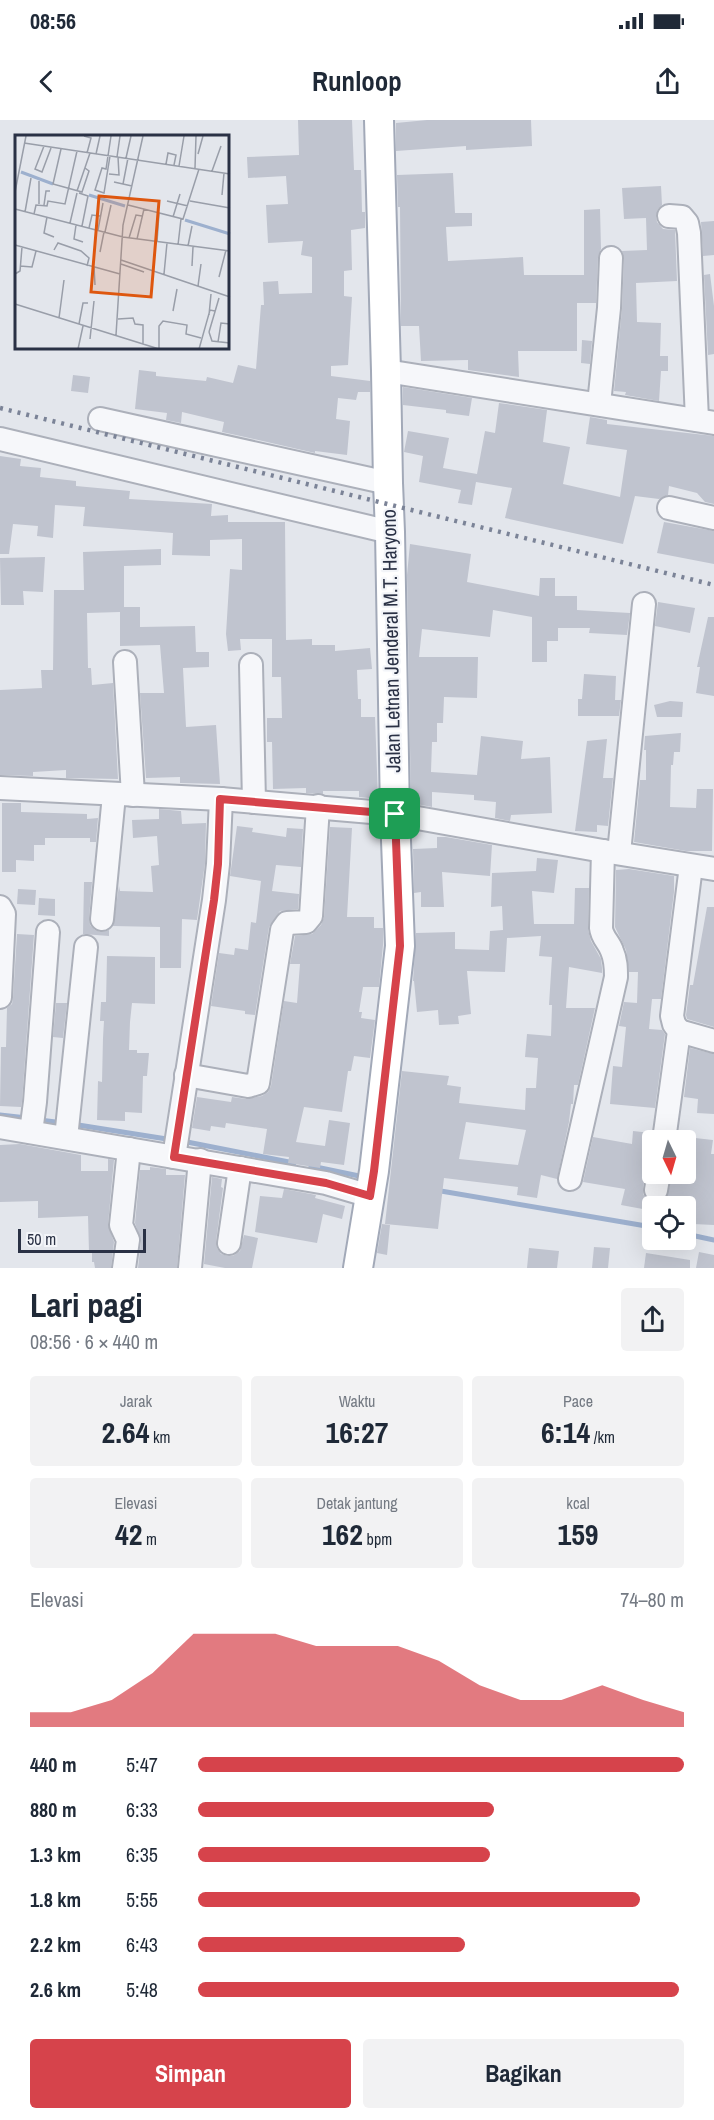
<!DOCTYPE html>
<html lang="id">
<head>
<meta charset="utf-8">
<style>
  body { margin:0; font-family:"Archivo Narrow",sans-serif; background:#f2f2f3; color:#1f2937; height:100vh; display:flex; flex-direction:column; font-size:22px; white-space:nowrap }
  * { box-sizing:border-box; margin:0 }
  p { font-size:20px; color:#747a83 }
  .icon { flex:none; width:33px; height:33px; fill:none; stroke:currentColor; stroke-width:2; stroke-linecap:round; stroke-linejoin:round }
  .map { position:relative; height:1148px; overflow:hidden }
  .panel { display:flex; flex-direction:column; background:#fff; flex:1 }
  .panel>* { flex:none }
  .needle { width:39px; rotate:175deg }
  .controls { position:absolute; left:642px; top:1010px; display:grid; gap:12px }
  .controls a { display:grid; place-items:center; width:54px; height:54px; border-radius:6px; background:#fff; box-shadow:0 6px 24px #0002; font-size:30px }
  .scale { position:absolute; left:18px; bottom:15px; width:128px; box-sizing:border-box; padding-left:6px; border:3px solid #2a3145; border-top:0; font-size:16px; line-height:21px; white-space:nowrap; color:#2a3145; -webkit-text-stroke:4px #f3f5f9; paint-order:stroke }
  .pin { position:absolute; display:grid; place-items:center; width:51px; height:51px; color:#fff; margin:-26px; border-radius:12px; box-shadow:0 3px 9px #0006 }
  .round { display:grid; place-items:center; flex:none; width:63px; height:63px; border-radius:6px; background:#f2f2f3 }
  .overview { display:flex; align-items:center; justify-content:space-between; height:102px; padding:0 30px }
  h1 { font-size:33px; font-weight:700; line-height:45px }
  .metrics { display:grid; grid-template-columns:repeat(3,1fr); gap:9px; height:102px; padding:6px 30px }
  .metrics div { display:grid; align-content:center; border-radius:6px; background:#f2f2f3; text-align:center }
  .metrics b { font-size:30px; font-weight:700 }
  .metrics small { font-size:16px; font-weight:400 }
  .metrics p { font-size:16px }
  .chart { height:168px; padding:12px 30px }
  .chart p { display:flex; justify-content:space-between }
  .chart svg { width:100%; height:108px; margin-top:6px; fill:#d6434b; opacity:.7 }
  .primary-button { display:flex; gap:12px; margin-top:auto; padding:12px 30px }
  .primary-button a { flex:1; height:69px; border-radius:6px; background:#d6434b; color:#fff; font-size:24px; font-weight:700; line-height:69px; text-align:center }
  .primary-button a+a { background:#f2f2f3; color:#1f2937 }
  ul { padding:0 30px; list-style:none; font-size:20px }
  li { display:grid; grid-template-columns:96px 72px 1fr; align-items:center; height:45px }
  li i { height:15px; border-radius:8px; background:#d6434b }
  .status { display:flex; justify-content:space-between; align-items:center; height:42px; padding:0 30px; background:#fff; direction:ltr }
  .status svg { height:16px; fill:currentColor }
  header { display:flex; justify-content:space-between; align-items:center; height:78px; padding:0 30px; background:#fff; font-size:27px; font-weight:700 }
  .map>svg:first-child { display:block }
</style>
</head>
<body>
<div class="status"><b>08:56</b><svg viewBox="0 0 49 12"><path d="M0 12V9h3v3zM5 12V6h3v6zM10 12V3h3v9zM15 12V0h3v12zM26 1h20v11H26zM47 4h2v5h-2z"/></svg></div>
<header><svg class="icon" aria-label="back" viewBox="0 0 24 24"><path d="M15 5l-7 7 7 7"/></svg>Runloop<svg class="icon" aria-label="share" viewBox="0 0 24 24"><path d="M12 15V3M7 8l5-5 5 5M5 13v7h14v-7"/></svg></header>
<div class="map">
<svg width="714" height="1148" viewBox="0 0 714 1148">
  <rect width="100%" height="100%" fill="#e3e6ec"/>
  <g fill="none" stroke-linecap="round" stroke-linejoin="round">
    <g stroke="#9db0ce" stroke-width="5">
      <polyline points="0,995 27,998"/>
      <polyline points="40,1000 63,1003"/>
      <polyline points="72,1004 173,1020"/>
      <polyline points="182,1021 294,1043"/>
      <polyline points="311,1046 364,1057"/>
      <polyline points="435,1070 652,1107"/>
      <polyline points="686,1114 714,1120"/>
    </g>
  </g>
  <g fill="#c0c4cf" fill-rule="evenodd">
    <polygon points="298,0 352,0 354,50 361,50 362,92 365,92 365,108 351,110 352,150 344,151 344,176 352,177 348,245 331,246 331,256 370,261 370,272 358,272 356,280 338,278 336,299 350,301 347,335 315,331 315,333 236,315 222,312 224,302 182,292 181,303 166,300 167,293 135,289 139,250 156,252 156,256 206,261 207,257 233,263 238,245 256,249 261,185 264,185 263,162 278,161 279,174 312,173 312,137 301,135 303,121 268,123 266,85 288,84 286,56 248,58 247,37 299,35"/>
    <polygon points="427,0 531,0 532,26 466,30 466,26 396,31 396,3"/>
    <polygon points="453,53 455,93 472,93 472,106 446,107 448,141 523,137 524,155 584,155 584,90 600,89 601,129 598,137 596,183 577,183 577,231 518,231 519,257 468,250 468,240 421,241 419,206 401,206 400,87 398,87 397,55"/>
    <polygon points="661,66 662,85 658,89 656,96 657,102 663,109 675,110 677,161 636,163 637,202 661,203 660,236 668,236 668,251 661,251 659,281 625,275 626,272 614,271 622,189 624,139 622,131 647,130 646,98 624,99 622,68"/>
    <polygon points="714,101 714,135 703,136 701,102"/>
    <polygon points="710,154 714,186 714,234 708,235 704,155"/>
    <polygon points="582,220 592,221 590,244 581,243"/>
    <polygon points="73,255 90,257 88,273 71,271"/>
    <polygon points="403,267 472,278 469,296 446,293 446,290 403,285"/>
    <polygon points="499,283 547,290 543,322 570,327 563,364 620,377 627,330 586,324 590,297 607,300 607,304 714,316 714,384 705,382 697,373 669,366 668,375 659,379 635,376 623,424 505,398 512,368 476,362 472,385 458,383 461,370 419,362 423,336 404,332 408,311 449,318 443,348 477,354 485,311 495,313"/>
    <polygon points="0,336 21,339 20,346 41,348 40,357 76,361 76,366 130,371 129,379 212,384 211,396 228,395 228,402 285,402 286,520 312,519 312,525 335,525 335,531 370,528 372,549 357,550 358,579 361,579 361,597 375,597 378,679 359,677 359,671 323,671 323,674 306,673 306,668 273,669 272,622 267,622 267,598 282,598 281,557 272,557 272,519 240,519 241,530 228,531 226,514 230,449 242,450 242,419 210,420 210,436 172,435 173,413 83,406 85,387 55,385 53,418 37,416 38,406 13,404 9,434 0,434"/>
    <polygon points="664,402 714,411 714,444 657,433"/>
    <polygon points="410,424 471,434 467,462 539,476 540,458 555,458 555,476 577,476 577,490 630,493 627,515 589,513 590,508 558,508 558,521 547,521 547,542 532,542 532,497 493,490 490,517 422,509 419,537 478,537 477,578 444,577 443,603 437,603 437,622 432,622 431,652 477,655 481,616 523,621 521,639 550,637 552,693 511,695 510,701 495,698 496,682 474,680 474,675 432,672 432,687 411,683 407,455"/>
    <polygon points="161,429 161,445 124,446 124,487 140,487 140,507 195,506 196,532 209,532 209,547 183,548 186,607 216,605 220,664 180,663 180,657 146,658 140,573 164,573 160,525 120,526 120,492 87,493 88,548 91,548 92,565 113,563 118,659 66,658 66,650 33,652 33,656 0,655 0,570 42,568 41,550 53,550 54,470 84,470 83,432"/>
    <polygon points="45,437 43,472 23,471 24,485 1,485 0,438"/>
    <polygon points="658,482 695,488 690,513 655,506"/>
    <polygon points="708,497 714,497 714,576 696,573 700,547 697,547"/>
    <polygon points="584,554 616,556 615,580 621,580 619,596 578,596 578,579 582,579"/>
    <polygon points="670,581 683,582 682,597 657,597 654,585"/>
    <polygon points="681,613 680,632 674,632 673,645 671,645 670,687 696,688 697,669 713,669 712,731 686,731 634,722 640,660 646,660 646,630 644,630 645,616"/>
    <polygon points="607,619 603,658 613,658 608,706 597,705 597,712 575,711 587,621"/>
    <polygon points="2,683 21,683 21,692 87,694 87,699 98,698 96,722 90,722 90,718 45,718 45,725 34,725 34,741 16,740 16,752 2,752"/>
    <polygon points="159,689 181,691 182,704 206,703 205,743 197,800 182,799 181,848 160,848 160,807 113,806 119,766 120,771 153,772 151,746 159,745 157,716 133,718 132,700 159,699"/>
    <polygon points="237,706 253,708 252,712 286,717 287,708 303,709 301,747 276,745 272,771 299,774 298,789 280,791 269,807 255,895 245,894 245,891 211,886 219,833 234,835 235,828 248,830 251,802 256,803 261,761 230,756"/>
    <polygon points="330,707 352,708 347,797 374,797 374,808 383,808 383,825 379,867 363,867 359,892 362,892 361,898 375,900 370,938 354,936 351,951 348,951 342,992 304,987 296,1022 325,1026 329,1000 350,1003 344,1045 321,1042 320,1048 288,1043 289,1037 263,1034 267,1009 226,1003 225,1008 211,1006 210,1011 192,1008 197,977 231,982 232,977 246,979 262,976 268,972 271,966 284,881 297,883 300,844 290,844 295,816 312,814 321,805 324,797"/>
    <polygon points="437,717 446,717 492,725 490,756 442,752 444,787 421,787 421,772 414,773 413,729 437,728"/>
    <path d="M537 738 558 740 554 773 532 771 534 804H574L575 768H589L588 810 591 821 601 839 602 848V853L569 847 566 888H595L578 965H574L573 984H571L569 1002 557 1059 541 1055 537 1078 517 1075 518 1067 444 1058 438 1109 385 1104 402 951 449 956 447 965 461 967 459 983 525 990 526 968H536L538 938 525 937 527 914 551 916 552 885H549L552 837 539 836 541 816 507 818 505 852 467 851 471 894 458 896 459 904 439 905 438 890 417 892 414 861H413L416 813 455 812V829L489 830 490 811 503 810 502 786 491 787 492 753 536 751ZM466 1002 526 1010 518 1045 459 1039Z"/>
    <polygon points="629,749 674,756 674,772 661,879 652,879 649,909 662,910 665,914 655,988 610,984 613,946 622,947 626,907 619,906 624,882 637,883 638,852 629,852 626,830 615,807 616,750"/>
    <polygon points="84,762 92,762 89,798 90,805 95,810 100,812 109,810 109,816 83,814"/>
    <polygon points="18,769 36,770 35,785 17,784"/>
    <polygon points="39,778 55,779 55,796 38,795"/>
    <polygon points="707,787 714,787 714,907 687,899 686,895 690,865 693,865"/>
    <polygon points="17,814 34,815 22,981 21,987 0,986 1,927 6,927 7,888 12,884 13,878"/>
    <polygon points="107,836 155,837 155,884 132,883 130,902 129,930 137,930 137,933 149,933 147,956 143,956 142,993 125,992 125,1001 97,1000 98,961 102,962 103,918 104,901 100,901 101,882 106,882"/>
    <polygon points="56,883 67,883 63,918 53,917"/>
    <polygon points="690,928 714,934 714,994 697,993 698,979 684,977"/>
    <polygon points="633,1011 651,1013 652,1042 646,1050 643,1068 643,1074 647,1080 654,1083 660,1083 666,1079 671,1061 676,1062 679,1053 686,1053 686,1017 713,1020 711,1034 714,1034 714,1105 693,1104 693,1097 686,1096 686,1086 649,1086 648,1090 621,1085 625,1069 583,1062 593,1017 632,1024"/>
    <polygon points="20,1024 81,1035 81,1051 108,1051 108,1039 114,1040 108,1104 114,1122 111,1148 95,1148 94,1142 92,1142 92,1132 89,1132 88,1096 38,1098 38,1081 0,1082 0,1025"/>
    <polygon points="150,1047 166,1049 166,1055 185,1055 177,1148 138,1148 141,1121 135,1103 140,1050 150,1050"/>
    <polygon points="212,1057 222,1059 221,1067 223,1068 216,1121 217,1128 221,1134 228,1136 233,1136 240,1131 244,1115 258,1118 252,1148 225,1148 204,1144"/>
    <polygon points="284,1069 316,1075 315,1078 345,1086 342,1099 323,1094 317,1123 255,1112 260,1076 282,1078"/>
    <polygon points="382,1104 390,1105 387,1135 377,1133"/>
    <polygon points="594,1127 610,1128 608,1148 592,1148"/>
    <polygon points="529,1128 559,1131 557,1148 527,1148"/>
    <polygon points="699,1132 714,1135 714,1148 696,1148"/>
    <polygon points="646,1133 690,1140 690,1148 644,1148"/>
  </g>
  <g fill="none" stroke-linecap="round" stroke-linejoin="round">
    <g stroke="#acb0ba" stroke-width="26">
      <g id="minor">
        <polyline points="669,96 682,97 687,103 689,113 697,300"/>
        <polyline points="386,251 714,303"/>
        <polyline points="599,284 609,188 611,138"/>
        <polyline points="100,299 388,363"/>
        <polyline points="0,319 390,412"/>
        <polyline points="669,388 714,398"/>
        <polyline points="125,542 133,675"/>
        <polyline points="251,545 254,682"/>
        <polyline points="0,668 221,679 395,694 603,731 714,749"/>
        <polyline points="619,733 644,484"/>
        <polyline points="0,787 4,794 0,877"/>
        <polyline points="102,799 114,675"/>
        <polyline points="679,911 714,921"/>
        <polyline points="186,955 248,966 258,963 282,810 287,803 306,802 311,796 318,686"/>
        <polyline points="0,1007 326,1063 370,1076"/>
        <polyline points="31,1012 35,982 48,812"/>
        <polyline points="66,1018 86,827"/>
        <polyline points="664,1020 679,911 674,904 672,896 691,746"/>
        <polyline points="174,1037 214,780 218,744 221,679"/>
        <path d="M570 1059 616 857C616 848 616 840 612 831 609 822 602 818 601 808L603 731"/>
        <polyline points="656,1070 659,1053"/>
        <polyline points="229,1123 240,1048"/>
        <polyline points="124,1148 128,1120 121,1105 129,1029"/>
        <polyline points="190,1148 200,1040"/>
      </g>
    </g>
    <g stroke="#a2a9b8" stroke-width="32">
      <polyline id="major" points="358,1148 374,1051 400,826 395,694 390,412 388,363 386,251 379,0"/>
    </g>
    <use href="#minor" stroke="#f6f7fa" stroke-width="22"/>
    <use href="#major" stroke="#fff" stroke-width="28"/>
    <polyline stroke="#7b8397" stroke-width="4.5" stroke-dasharray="3 6" stroke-linecap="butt" points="0,288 714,465"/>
  </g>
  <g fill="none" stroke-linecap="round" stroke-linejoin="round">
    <g stroke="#fff" stroke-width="12">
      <polygon id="route" points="220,679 395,694 400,826 374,1051 370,1076 326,1063 174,1037 214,780 218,744"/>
    </g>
    <use href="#route" stroke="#d6434b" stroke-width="8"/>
  </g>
  <g text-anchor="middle" stroke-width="4.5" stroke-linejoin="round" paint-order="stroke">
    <g font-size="20" fill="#2a3145" stroke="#f3f5f9">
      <text transform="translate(391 521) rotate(-91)" y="7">Jalan Letnan Jenderal M.T. Haryono</text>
    </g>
  </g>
  <g transform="translate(15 15)">
    <rect width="214" height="214" fill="#e3e6ec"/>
    <path fill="none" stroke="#9db0ce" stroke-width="3" d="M6 37 38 49M74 60 110 71M170 85 215 99"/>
    <path fill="none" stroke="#999ea9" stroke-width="1.5" d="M69 1 76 3 72 18M9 8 215 39M29 11 20 34 27 37 36 13M46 14 38 49 67 57 74 36 70 33M81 19 85 1M183 19 188 1M95 21 89 58 80 55 87 33 91 34 96 1M102 22 105 1M111 23 116 1M151 29 153 18 161 20 159 30M164 31 169 1M180 33 181 1M197 36 206 11M94 39 104 40 103 22M99 47 117 51M108 49 113 23M62 56 75 18M0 57 11 1M64 58 73 61 67 91M207 60 209 38M152 66 173 71M175 66 215 73M24 69V46M29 70 31 56H35M113 70 168 84 184 34M0 74 108 102 215 116M10 77 16 43M19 79 21 70 32 71 33 66 50 69 62 16M32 82 29 98 39 102M158 82 165 59M55 88 62 58M61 90 59 104 68 107M74 93 77 80 85 81M83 95 88 68M90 97 96 70M114 103 121 80 127 81M122 104 129 74M142 107 144 78M0 110 105 139M163 110 166 84M173 111 177 91M39 115 43 108 66 116 74 123 72 131M85 117 89 97M106 125 215 162M106 129 129 137M5 131 17 132 21 116M177 131 178 112M79 132 80 150M0 139 5 136 7 112M149 139 152 108M204 142 211 115M183 151 186 129M0 169 144 214M158 176 162 154M194 180 196 159M44 183 49 145M103 184 118 183 120 189 128 190V209M64 189 68 168H73M194 197 204 163M194 197 197 206 215 208M101 200 108 90 128 1M75 204 79 166M203 207 206 188 215 189M63 214 68 191M144 214V191L148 186 172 190 171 199 186 203M184 214 195 175 200 176"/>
    <path fill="#de570f" fill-opacity="0.15" stroke="#de570f" stroke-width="3" d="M84 61 144 66 136 162 76 157Z"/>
    <rect width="214" height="214" fill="none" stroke="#2a3145" stroke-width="3"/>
  </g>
</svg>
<div class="controls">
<a><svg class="needle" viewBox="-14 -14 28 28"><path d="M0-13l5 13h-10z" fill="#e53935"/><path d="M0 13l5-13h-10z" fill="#747a83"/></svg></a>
<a><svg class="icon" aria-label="locate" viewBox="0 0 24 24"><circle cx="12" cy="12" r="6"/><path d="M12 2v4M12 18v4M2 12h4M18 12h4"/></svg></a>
</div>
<div class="scale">50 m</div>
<div class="pin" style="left:395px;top:694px;background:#1e9e55"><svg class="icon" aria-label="arrive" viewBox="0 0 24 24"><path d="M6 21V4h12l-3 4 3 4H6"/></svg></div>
</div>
<section class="panel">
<div class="overview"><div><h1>Lari pagi</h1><p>08:56 · 6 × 440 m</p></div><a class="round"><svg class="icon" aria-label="share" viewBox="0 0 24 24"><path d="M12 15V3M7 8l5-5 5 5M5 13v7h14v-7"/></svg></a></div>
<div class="metrics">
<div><p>Jarak</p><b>2.64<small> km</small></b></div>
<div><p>Waktu</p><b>16:27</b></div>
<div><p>Pace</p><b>6:14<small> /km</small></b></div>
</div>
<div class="metrics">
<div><p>Elevasi</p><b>42<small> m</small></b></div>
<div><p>Detak jantung</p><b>162<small> bpm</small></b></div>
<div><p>kcal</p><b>159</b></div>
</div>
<div class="chart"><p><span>Elevasi</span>74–80 m</p>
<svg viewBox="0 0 160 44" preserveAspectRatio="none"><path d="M0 44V38L10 38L20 33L30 22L40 6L50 6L60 6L70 11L80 11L90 11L100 17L110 27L120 33L130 33L140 27L150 33L160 38V44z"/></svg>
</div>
<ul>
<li><b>440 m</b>5:47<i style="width:100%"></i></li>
<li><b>880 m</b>6:33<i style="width:61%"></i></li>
<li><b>1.3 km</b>6:35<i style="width:60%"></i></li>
<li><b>1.8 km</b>5:55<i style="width:91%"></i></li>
<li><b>2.2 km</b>6:43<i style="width:55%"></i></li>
<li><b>2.6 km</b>5:48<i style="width:99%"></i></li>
</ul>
<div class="primary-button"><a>Simpan</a><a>Bagikan</a></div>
</section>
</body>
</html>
